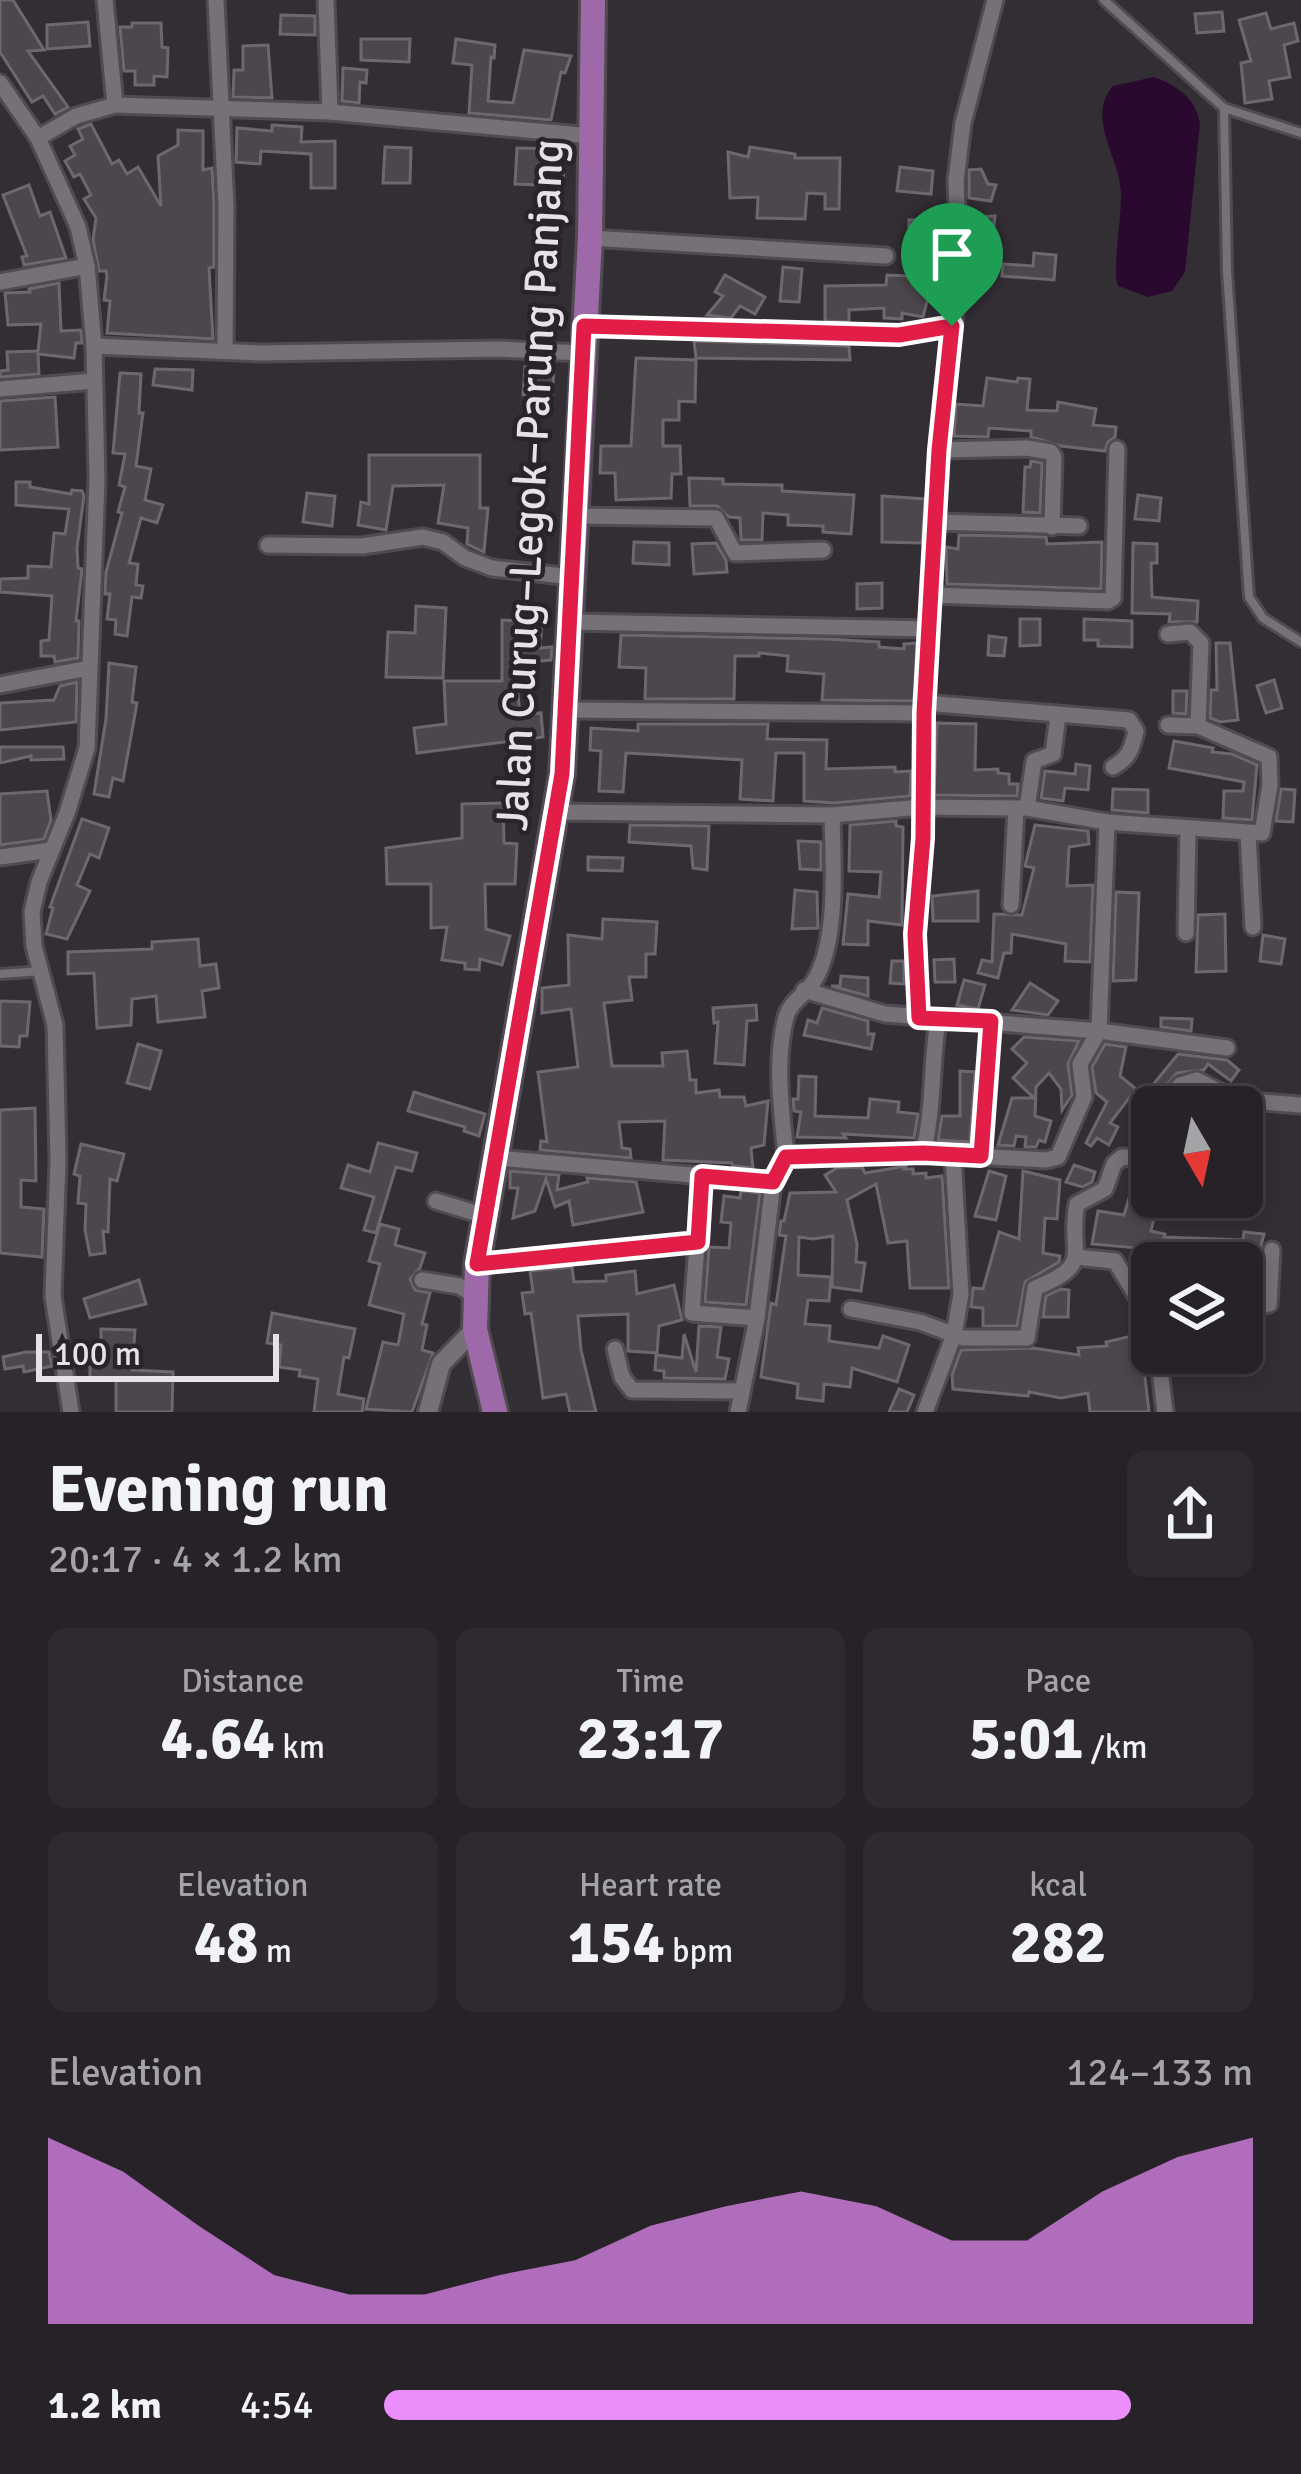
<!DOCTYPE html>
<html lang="en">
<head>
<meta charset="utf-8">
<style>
  body { margin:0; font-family:Signika,sans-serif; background:#2e2a2f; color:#f1f3f6; height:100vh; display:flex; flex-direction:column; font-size:45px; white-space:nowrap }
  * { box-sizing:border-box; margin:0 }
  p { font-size:39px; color:#a4a4a7 }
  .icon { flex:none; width:66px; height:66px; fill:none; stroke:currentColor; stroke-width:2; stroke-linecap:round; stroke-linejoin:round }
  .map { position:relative; height:1412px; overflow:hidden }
  .details { display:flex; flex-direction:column; background:#262227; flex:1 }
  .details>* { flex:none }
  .needle { width:78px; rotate:171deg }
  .buttons { position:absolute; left:1131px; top:1086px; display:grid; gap:24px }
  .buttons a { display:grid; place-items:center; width:132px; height:132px; border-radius:18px; background:#262227; box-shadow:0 6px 18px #0003,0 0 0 3px #423f44; font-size:60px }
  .scale { position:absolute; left:36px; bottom:30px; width:243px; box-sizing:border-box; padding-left:12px; border:6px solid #e6e2e6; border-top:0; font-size:33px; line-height:42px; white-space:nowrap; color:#e6e2e6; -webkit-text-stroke:9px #29242a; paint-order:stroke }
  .pin { position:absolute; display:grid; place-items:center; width:102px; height:102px; color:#fff; margin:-123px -51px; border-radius:50% 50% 50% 0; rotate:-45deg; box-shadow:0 0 12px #0007 }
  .pin .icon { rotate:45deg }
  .round { display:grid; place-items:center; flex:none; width:126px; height:126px; border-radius:18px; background:#2e2a2f }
  .headline { display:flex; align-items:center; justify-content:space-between; height:204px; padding:0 48px }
  h1 { font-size:66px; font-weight:700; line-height:90px }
  .metrics { display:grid; grid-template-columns:repeat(3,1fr); gap:18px; height:204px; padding:12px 48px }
  .metrics div { display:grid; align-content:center; border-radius:18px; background:#2e2a2f; text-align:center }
  .metrics b { font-size:60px; font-weight:700 }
  .metrics small { font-size:33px; font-weight:400 }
  .metrics p { font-size:33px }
  .chart { height:336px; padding:24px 48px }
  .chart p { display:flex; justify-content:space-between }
  .chart svg { width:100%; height:216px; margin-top:12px; fill:#eb8dfb; opacity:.7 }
  ul { padding:0 48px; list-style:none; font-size:39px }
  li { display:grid; grid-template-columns:192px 144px 1fr; align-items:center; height:90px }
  li i { height:30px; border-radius:15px; background:#eb8dfb }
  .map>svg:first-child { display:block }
</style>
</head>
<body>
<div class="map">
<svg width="1301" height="1412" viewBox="0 0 1301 1412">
  <rect width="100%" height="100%" fill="#332e34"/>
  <path fill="#290a2e" d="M1154 77C1178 86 1196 98 1200 124L1185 272 1172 291 1148 297 1118 286 1116 278C1115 250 1121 222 1121 194 1121 159 1085 118 1113 86Z"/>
  <g fill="#4c464d" stroke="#6e676f" stroke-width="3">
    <polygon points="0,0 13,0 44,50 28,51 68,107 55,114 43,96 32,102 0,52"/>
    <polygon points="1222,12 1224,31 1197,33 1195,14"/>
    <polygon points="1266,13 1271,29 1294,23 1298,41 1284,45 1290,77 1269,81 1272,99 1245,103 1241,63 1251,61 1239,20"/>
    <polygon points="281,15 315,16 315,35 280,34"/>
    <polygon points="88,22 90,46 47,49 47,25"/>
    <polygon points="132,23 161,23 162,47 168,48 167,77 154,76 154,85 135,85 135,71 124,71 120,27 132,27"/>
    <polygon points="361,39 410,39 409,62 361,60"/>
    <polygon points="456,39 495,45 494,58 491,57 488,101 513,103 524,50 571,56 565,73 561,72 551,120 469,113 472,65 453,63"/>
    <polygon points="268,45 272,98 233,97 234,70 243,70 243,46"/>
    <polygon points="343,68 367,70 366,83 360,82 359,103 342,101"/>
    <polygon points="91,124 112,164 119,160 127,174 138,167 161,206 158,156 178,145 178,130 203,131 203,170 212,168 214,206 214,267 209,268 213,339 107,333 110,301 104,300 107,276 106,271 99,271 93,240 96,218 84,199 91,195 80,174 74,177 65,161 75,155 70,146 83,139 78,129"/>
    <polygon points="272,125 302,127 301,142 335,141 335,188 311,188 311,154 261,151 260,164 236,162 237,128 272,131"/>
    <polygon points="385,147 411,148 410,183 383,183"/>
    <polygon points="750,147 795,154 795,158 840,158 839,209 825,209 825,194 807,193 805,219 757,218 758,197 730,198 728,152 748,157"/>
    <polygon points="517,148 565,149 563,186 515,184"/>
    <polygon points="900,167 933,171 931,194 897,191"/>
    <polygon points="981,169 988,184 996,185 991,201 969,198 969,170"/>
    <polygon points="29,185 40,216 50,212 66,258 24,265 22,257 27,256 3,195"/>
    <polygon points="995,216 992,242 970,239 969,217"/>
    <polygon points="931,219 933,279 923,317 902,313 902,319 884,318 884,308 849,310 849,322 825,321 825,286 886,285 887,275 909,276 909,220"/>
    <polygon points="1034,253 1056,255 1054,280 1002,276 1003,264 1033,266"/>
    <polygon points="783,267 802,269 799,302 780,301"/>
    <polygon points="725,275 765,297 755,314 740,306 731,318 707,315 723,296 715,292"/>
    <polygon points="59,283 61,331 81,330 82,343 76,343 74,358 38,354 39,374 0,377 0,371 8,370 7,352 38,351 41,324 8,325 5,293 30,292 29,289"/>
    <polygon points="694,341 849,346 850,360 696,358"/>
    <polygon points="636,358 696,360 695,402 679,401 679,420 663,420 663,446 680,446 681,474 672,474 671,498 616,500 615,473 600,473 601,446 631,446"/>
    <polygon points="525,367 554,369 552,398 523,395"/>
    <polygon points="155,369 193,370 192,390 153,385"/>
    <polygon points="120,373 141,374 139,413 143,413 136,466 151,469 145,500 163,505 157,523 141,518 129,563 138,564 136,585 143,586 141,598 132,597 127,636 115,634 116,620 107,619 110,594 105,594 106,572 122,513 118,512 125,487 119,485 125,454 113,453"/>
    <polygon points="987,378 1017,382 1018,378 1030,379 1027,410 1057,411 1058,402 1096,409 1093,425 1116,427 1115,437 1108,442 1105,451 1061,446 1031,437 1031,431 989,428 988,437 954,436 956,404 983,406"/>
    <polygon points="55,397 58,447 0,450 0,401"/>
    <polygon points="369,455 480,455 480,508 488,508 484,552 467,544 468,528 438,523 444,485 393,486 386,530 358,525 361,502 369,504"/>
    <polygon points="1031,461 1042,463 1040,513 1023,512 1025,467 1030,467"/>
    <polygon points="689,478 723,479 723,484 782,485 782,491 854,495 851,534 823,532 823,526 788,525 788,515 763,513 762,540 741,540 740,518 729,517 717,506 690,506"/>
    <polygon points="16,482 30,482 30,487 71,494 72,490 82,491 84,496 77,548 78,568 82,569 76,621 79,621 78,658 55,662 54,656 41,656 41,641 49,640 52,596 0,592 0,579 28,578 28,566 51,567 54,533 65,534 69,509 16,505"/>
    <polygon points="307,493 335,496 332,526 303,522"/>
    <polygon points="1138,495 1161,498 1159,521 1135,519"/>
    <polygon points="882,496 925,499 922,543 882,542"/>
    <polygon points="959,535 1046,537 1047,544 1102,542 1101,589 947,584 946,547 958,549"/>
    <polygon points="634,542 669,543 669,565 633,563"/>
    <polygon points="716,543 726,560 727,572 694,574 692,544"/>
    <polygon points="1133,543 1157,544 1157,563 1151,563 1152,597 1198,601 1197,622 1169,622 1170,614 1132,613"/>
    <polygon points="882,583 882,608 857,609 857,584"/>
    <polygon points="416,606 446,608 443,678 386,677 388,632 415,633"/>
    <polygon points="1020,619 1040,619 1040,645 1020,646"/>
    <polygon points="1084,619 1132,621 1132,647 1098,646 1098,640 1084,640"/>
    <polygon points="502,620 542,622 540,648 552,647 551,660 515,663 520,715 541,713 543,737 417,753 414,728 446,724 444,681 502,681"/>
    <polygon points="621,635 827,639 879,642 879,647 904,649 904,644 917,643 915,697 913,701 822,700 824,674 787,671 788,656 759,653 759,656 735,656 734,699 645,699 646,668 619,667"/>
    <polygon points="989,636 1006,638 1004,656 988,655"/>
    <polygon points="1216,643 1230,643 1238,720 1220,722 1210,718 1211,690 1217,690"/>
    <polygon points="109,663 136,667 132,702 137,703 123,781 113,778 109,797 94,794 106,719"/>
    <polygon points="1274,680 1282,708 1266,713 1257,686"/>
    <polygon points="77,682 76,722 0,730 0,703 54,700 60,686"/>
    <polygon points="1173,691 1187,691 1186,714 1173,713"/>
    <polygon points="937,723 976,724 975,770 998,769 998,773 1009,774 1009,784 1018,784 1017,796 934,795"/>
    <polygon points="638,724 768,724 767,739 827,740 826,769 895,767 895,772 911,771 910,796 835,803 804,801 804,753 776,753 773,801 740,799 742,760 663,755 626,753 623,792 599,791 601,751 590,750 591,728 638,731"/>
    <polygon points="1174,741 1213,748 1212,752 1232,754 1257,765 1252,820 1223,818 1224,791 1243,791 1244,782 1169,768"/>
    <polygon points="0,747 63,747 64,759 31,760 31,756 0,763"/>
    <polygon points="1076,764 1090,766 1088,790 1065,788 1063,801 1041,798 1045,771 1075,774"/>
    <polygon points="1113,789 1148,790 1148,813 1112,810"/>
    <polygon points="1281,789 1295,790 1293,822 1276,821"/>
    <polygon points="47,791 51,820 44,839 0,845 0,794"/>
    <polygon points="503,803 504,843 517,844 515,884 485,884 486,929 510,936 502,965 480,959 479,970 465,969 465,963 442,960 447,927 431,928 431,884 387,884 386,848 462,838 462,804"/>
    <polygon points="82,819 109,828 99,858 90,854 77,885 90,891 67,939 46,934 53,908 50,907"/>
    <polygon points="896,821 896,826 903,827 902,925 868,921 868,945 843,944 848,894 879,897 881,872 849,871 850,825"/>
    <polygon points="630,825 709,826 707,870 693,868 691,846 629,842"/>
    <polygon points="1035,825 1088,831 1089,844 1069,847 1067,886 1093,885 1090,962 1065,961 1066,944 1012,934 1011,953 1004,953 998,978 978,973 982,960 992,962 994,914 1022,915 1034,868 1025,866"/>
    <polygon points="798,841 821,842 821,870 800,869"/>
    <polygon points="588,857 623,858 622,871 588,870"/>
    <polygon points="795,890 817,892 818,928 792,929"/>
    <polygon points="978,891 978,921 933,921 932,896"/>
    <polygon points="1116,892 1139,893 1136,980 1113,981"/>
    <polygon points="1225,914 1226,971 1196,972 1198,915"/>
    <polygon points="603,919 657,922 655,954 646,954 646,977 629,977 632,1000 604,1003 612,1066 663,1066 662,1053 687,1051 690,1080 696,1080 696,1093 719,1090 720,1097 744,1097 746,1106 768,1101 764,1145 751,1148 753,1168 733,1166 732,1163 663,1160 665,1121 619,1122 622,1148 630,1149 631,1158 540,1150 541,1141 547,1142 538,1072 578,1067 571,1009 542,1013 542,988 569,985 568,935 602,939"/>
    <polygon points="1263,935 1285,939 1281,964 1260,961"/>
    <polygon points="198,939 200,966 216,964 219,988 202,991 205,1017 158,1022 156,996 132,999 131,1025 97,1028 94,973 68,974 68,952 152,949 152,942"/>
    <polygon points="954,959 955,982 935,982 934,960"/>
    <polygon points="892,961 904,961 904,984 890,983"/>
    <polygon points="841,976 868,978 868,996 831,986 840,986"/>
    <polygon points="964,980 985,985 978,1009 957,1005"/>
    <polygon points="1030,983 1058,1001 1048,1015 1012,1010"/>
    <polygon points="0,1001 30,1002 27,1036 20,1036 19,1047 0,1046"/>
    <polygon points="756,1005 757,1020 747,1021 744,1065 715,1063 718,1022 714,1023 713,1008"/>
    <polygon points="822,1008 868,1021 868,1034 874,1034 871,1049 804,1035 808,1020 817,1023"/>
    <polygon points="1161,1018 1192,1019 1191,1031 1161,1027"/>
    <polygon points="1024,1037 1079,1041 1068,1064 1072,1095 1062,1110 1061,1089 1049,1073 1036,1087 1035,1116 1051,1121 1045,1142 1039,1140 1036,1147 1025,1147 1026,1137 1016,1136 1014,1146 998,1145 1012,1098 1034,1098 1013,1078 1027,1063 1012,1049"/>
    <polygon points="138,1044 161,1051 150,1089 127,1083"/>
    <polygon points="1105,1044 1126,1047 1120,1076 1136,1089 1110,1123 1118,1127 1109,1145 1097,1138 1091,1146 1086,1143 1107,1102 1096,1093 1092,1067"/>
    <polygon points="1178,1054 1227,1060 1239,1070 1231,1081 1208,1064 1204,1070 1177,1073 1151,1103 1143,1097"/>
    <polygon points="960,1071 975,1072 970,1142 938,1140 942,1116 960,1116"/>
    <polygon points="799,1076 816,1077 815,1116 868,1118 870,1099 899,1102 898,1112 918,1114 914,1138 843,1134 846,1138 797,1137 801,1112 794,1111 793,1099 798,1099"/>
    <polygon points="414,1092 485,1114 479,1136 464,1131 465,1127 408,1111"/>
    <polygon points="35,1108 36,1181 21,1180 21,1207 44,1209 42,1257 0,1253 0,1110"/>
    <polygon points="378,1143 417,1153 412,1171 396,1167 376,1233 364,1230 374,1197 341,1188 348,1165 370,1172"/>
    <polygon points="81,1144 124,1154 117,1181 110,1179 108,1232 103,1231 105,1253 90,1255 85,1230 86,1204 78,1203 80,1176 74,1174"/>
    <polygon points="1074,1165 1095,1172 1092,1182 1082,1187 1066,1182"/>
    <polygon points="906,1166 904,1169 913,1169 913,1174 926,1173 926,1178 942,1176 949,1288 910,1288 907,1241 888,1243 876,1184 847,1200 857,1244 856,1262 865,1263 861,1291 832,1287 833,1236 813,1239 799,1237 798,1275 831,1277 829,1301 808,1300 805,1324 830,1326 829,1341 879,1348 883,1336 909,1345 897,1382 852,1368 850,1387 824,1384 823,1401 797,1398 798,1384 761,1377 771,1303 776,1305 786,1236 779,1235 781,1221 784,1221 790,1193 836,1192 825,1175 837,1168 862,1167 865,1173"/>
    <polygon points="510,1171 559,1175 557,1190 588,1182 587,1178 636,1182 643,1212 573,1225 569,1201 555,1207 546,1179 535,1211 513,1218 518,1188 510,1188"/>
    <polygon points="989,1171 1006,1176 996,1220 975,1216"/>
    <polygon points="1023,1171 1060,1180 1057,1219 1045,1218 1043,1253 1060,1256 1059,1262 1025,1282 1017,1326 983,1326 983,1308 971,1307 973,1288 983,1289 999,1232 1019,1239"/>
    <polygon points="741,1191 760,1193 746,1305 705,1302 709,1247 729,1248 731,1223 721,1222 724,1196 740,1198"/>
    <polygon points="1130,1195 1152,1200 1148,1216 1154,1218 1151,1231 1165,1234 1164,1237 1243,1240 1244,1232 1264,1234 1257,1260 1255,1294 1242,1296 1242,1262 1175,1257 1174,1263 1152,1263 1152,1277 1138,1275 1134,1270 1138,1248 1092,1244 1098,1211 1124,1215"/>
    <polygon points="380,1224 399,1229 395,1245 425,1253 420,1268 410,1279 415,1290 430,1293 422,1324 427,1325 422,1350 433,1353 412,1412 366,1409 383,1342 398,1345 404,1314 369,1305 380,1264 369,1261"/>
    <polygon points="572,1267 574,1282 606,1281 606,1275 635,1271 637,1294 674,1285 682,1320 659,1326 657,1353 628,1351 628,1314 578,1316 581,1350 596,1412 570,1412 566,1394 543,1398 531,1313 525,1314 522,1293 533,1292 530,1271"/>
    <polygon points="139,1280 146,1304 90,1318 84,1299"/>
    <polygon points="1061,1289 1069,1290 1068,1317 1043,1317 1046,1296"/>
    <polygon points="272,1313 355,1329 349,1358 344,1357 338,1394 364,1399 362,1412 314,1412 318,1379 299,1376 300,1370 279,1367 281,1345 267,1343"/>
    <polygon points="699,1326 721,1327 717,1357 729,1359 725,1379 664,1378 664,1371 655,1370 656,1355 682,1358 684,1334 696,1372"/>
    <polygon points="101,1329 135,1330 132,1370 173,1372 172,1412 116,1412 116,1379 90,1379 90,1364 101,1365"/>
    <polygon points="1140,1334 1149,1412 1090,1412 1088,1393 1061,1398 1029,1392 1028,1396 953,1389 952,1375 961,1350 1033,1348 1079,1355 1078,1348 1107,1346 1106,1342"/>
    <polygon points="26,1352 49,1352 52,1366 24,1372 23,1366 5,1369 3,1357"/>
    <polygon points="899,1389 914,1395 907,1412 889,1412"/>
  </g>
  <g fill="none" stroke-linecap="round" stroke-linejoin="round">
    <g stroke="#504b51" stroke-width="14">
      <g id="service">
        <polyline points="1104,0 1224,108 1301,133"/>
        <polyline points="1224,108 1227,271 1249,597 1263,618 1301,642"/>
        <polyline points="0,974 42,971"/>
      </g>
    </g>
    <g stroke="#504b51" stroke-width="21">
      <g id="minor">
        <polyline points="105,0 115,105 330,112 592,136"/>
        <polyline points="216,0 226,206 225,351"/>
        <polyline points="326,0 330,112"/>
        <polyline points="995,0 963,123 956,180 959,278 939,450 921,807 1027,808 1107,822 1262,833 1270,785 1269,757 1198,726 1168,725"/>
        <polyline points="0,83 38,138 78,227 87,266 94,346 97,479 87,748 67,813 39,882 32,912 34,946 55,1025 58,1161 53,1296 71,1412"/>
        <polyline points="38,138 76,116 115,105"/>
        <polyline points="590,238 886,256"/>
        <polyline points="0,282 87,266"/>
        <polyline points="585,326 899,335 952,326"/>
        <polyline points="94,346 261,353 498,349 582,353"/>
        <polyline points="0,389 94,381"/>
        <polyline points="939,450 1027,448 1051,452 1054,457 1052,527"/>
        <polyline points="576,516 716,518 735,553 823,550"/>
        <polyline points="934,522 1079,526"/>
        <polyline points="268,545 362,546 423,537 443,542 465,558 492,568 572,577"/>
        <polyline points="932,595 1108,601 1113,598 1117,449"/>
        <polyline points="571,622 930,629"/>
        <polyline points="1168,634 1190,632 1201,643 1198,726"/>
        <polyline points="0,685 89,668"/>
        <path d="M925 703 1129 720 1136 731C1132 749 1129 758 1113 767"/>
        <polyline points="565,710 924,713"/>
        <polyline points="1027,808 1034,761 1053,754 1058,716"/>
        <polyline points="557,812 832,815 921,807 923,838 915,935 919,1018"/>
        <polyline points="1248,834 1253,927"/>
        <polyline points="0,857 51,850"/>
        <polyline points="1011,905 1016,808"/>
        <polyline points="1186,933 1188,830"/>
        <polyline points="804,990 885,1014 1099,1031 1227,1048"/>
        <polyline points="1162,1107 1180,1085 1197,1080 1236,1100 1301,1105"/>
        <polyline points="923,1153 1046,1160 1058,1157 1084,1097 1080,1064 1099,1031 1107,822"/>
        <polyline points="981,1156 991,1021"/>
        <path d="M786 1157C782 1112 774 1062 786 1017 791 1000 806 995 814 981 839 941 833 860 832 815"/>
        <polyline points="496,1158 773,1182"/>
        <polyline points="702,1176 692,1313 757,1318"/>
        <polyline points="436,1201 485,1216"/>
        <polyline points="1076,1257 1115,1261 1152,1321"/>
        <polyline points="477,1264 698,1242"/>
        <polyline points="422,1280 459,1286 476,1296"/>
        <polyline points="1242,1308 1269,1304 1272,1250"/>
        <path d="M851 1309 920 1322 963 1338H1027L1035 1288C1096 1264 1067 1253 1077 1204L1105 1189 1114 1164 1122 1157 1152 1159"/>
        <polyline points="615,1349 622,1377 632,1390 741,1391"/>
        <polyline points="1158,1353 1165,1412"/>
        <path d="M738 1412 757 1318 773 1182 786 1157 923 1153C934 1110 931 1064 938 1020"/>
        <polyline points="925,1412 954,1335 961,1294 953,1156"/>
      </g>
    </g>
    <g stroke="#504b51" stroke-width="24">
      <polyline id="tertiary" points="428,1412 441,1364 475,1329"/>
    </g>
    <g stroke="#504b51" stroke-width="30">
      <polyline id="primary" points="495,1412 475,1329 477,1264 562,774 590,238 593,0"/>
    </g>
    <use href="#service" stroke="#767077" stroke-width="8"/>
    <use href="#minor" stroke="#767077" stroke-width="15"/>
    <use href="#tertiary" stroke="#767077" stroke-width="18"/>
    <use href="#primary" stroke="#9e69a8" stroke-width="24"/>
  </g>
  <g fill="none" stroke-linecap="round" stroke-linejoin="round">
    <g stroke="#fff" stroke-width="24">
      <polygon id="route" points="584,326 899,335 952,326 939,450 924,713 923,838 915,934 919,1018 991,1021 981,1156 923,1153 786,1157 773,1182 702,1176 698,1242 477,1264 562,774"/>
    </g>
    <use href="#route" stroke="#e11d48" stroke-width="15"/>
  </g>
  <g text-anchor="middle" stroke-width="9" stroke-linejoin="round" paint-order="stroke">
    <g font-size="45" fill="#e6e2e6" stroke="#29242a">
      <text transform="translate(529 485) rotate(-87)" y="16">Jalan Curug–Legok–Parung Panjang</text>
    </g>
  </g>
</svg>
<div class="buttons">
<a><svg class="needle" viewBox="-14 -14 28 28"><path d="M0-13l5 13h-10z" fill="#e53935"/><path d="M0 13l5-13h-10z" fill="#a4a4a7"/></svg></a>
<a><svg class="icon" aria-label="layers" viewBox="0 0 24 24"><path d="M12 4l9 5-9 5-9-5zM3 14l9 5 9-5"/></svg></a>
</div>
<div class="scale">100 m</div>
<div class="pin" style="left:952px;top:326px;background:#1e9e55"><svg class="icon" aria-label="arrive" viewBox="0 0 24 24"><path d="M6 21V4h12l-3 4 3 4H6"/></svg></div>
</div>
<section class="details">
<div class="headline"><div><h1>Evening run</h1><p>20:17 · 4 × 1.2 km</p></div><a class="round"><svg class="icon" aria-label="share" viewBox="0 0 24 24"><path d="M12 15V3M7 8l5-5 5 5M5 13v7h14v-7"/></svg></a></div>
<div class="metrics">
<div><p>Distance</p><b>4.64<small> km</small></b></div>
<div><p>Time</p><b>23:17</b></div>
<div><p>Pace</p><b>5:01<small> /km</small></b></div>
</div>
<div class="metrics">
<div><p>Elevation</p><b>48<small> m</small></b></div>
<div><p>Heart rate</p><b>154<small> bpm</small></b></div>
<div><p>kcal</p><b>282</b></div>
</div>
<div class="chart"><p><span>Elevation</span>124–133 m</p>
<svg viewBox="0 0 160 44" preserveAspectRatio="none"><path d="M0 44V6L10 13L20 24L30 34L40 38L50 38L60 34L70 31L80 24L90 20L100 17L110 20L120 27L130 27L140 17L150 10L160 6V44z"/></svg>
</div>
<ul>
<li><b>1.2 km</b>4:54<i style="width:86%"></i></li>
</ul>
</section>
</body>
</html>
